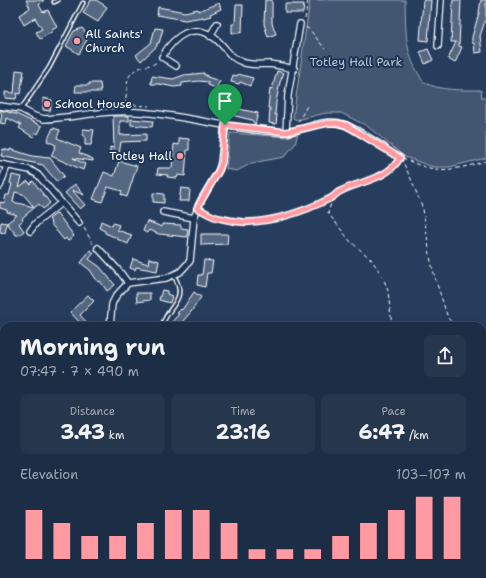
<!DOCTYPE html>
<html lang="en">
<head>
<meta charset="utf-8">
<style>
  body { margin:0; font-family:"Shantell Sans",sans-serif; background:#25364d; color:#f1f3f6; height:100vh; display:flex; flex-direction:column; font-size:15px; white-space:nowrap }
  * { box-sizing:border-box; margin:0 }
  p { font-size:13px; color:#a0a8b3 }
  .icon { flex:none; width:22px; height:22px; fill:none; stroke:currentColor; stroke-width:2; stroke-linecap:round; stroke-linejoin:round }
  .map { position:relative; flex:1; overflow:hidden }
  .sheet { position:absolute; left:0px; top:322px; width:486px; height:256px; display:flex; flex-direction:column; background:#1c2e46; border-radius:12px 12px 0 0; box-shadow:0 2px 10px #0003,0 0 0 1px #3a4a5f }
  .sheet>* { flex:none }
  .pin { position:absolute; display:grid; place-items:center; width:34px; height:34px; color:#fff; margin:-41px -17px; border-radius:50% 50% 50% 0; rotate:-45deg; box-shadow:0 0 4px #0007 }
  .pin .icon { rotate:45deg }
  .round { display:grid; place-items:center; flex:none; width:42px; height:42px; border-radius:8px; background:#25364d }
  .overview { display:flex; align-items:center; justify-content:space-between; height:68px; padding:0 20px }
  h1 { font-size:22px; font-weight:700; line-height:30px }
  .stats { display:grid; grid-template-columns:repeat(3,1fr); gap:6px; height:68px; padding:4px 20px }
  .stats div { display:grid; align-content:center; border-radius:8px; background:#25364d; text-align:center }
  .stats b { font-size:20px; font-weight:700 }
  .stats small { font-size:11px; font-weight:400 }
  .stats p { font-size:11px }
  .chart { height:112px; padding:8px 20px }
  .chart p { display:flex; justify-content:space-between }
  .chart svg { width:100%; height:72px; margin-top:4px; stroke:#ff9aa2; stroke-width:6 }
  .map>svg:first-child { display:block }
</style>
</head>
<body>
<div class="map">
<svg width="486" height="578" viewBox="0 0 486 578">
  <rect width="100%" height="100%" fill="#263d5e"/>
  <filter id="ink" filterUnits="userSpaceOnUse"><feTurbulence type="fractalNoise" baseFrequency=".025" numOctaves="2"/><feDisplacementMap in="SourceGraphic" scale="8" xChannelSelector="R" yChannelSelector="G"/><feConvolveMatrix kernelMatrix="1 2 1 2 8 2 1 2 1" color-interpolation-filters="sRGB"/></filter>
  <g filter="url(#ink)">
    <g fill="#425672" stroke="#a0aab8">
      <path d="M310 0H405C406 25 404 49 417 71 419 74 421 80 424 82 437 91 465 90 481 90L482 98H486V158L449 167H433L405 157 367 126 341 113H326L297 120 293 118Z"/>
      <polygon points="230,133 287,137 298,133 295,144 284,157 252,163 237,171 226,169"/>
    </g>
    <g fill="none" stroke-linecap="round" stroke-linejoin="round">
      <g stroke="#a4aebb" stroke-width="2">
        <polyline points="482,573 486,572"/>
        <polyline points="473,578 480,574"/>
      </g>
    </g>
    <g fill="#556781" stroke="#fff" fill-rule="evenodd">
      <polygon points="26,0 44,0 39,5 43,12 48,10 57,27 52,30 53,31 40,39 36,32 42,29 35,18 24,25 19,15 30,8"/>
      <polygon points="91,0 96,0 107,7 98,22 83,13"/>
      <polygon points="265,0 272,0 272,23 276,34 268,37 264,24"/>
      <polygon points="423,0 431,0 428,41 420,40"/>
      <polygon points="453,0 461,0 459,46 462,47 455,63 448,59 456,42 451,42"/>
      <polygon points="481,0 486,0 486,18 480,36 482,52 475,53 474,43 472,43 472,37 479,13"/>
      <polygon points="219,3 221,9 210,14 211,16 203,18 203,17 185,20 157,15 158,7 185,12 198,9 198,11"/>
      <polygon points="285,4 304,4 303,13 285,13"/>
      <polygon points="236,5 243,5 242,32 239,33 232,33 232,24 235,24"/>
      <polygon points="82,28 89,36 79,54 66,46 74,31"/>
      <polygon points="155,28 163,29 159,43 157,43 157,46 141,61 136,55 151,43"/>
      <polygon points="428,49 433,60 425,64 420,52"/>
      <polygon points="16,70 24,71 20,94 17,93 16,99 5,98 5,92 14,93"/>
      <polygon points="277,71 284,73 280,82 276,102 275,115 277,115 276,124 269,123 270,108 268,108 270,88 272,89"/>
      <polygon points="204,73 204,75 207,75 207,77 220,81 216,88 208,85 208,82 199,81 182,83 182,86 174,87 159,84 151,84 152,76 173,79 184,75"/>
      <polygon points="238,74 253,78 250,86 240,82 239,84 231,82 233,75 237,76"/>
      <polygon points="89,83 100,83 101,92 75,92 76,85 89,85"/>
      <polygon points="43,98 52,100 50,111 43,110"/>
      <polygon points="220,105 258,113 255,125 252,120 223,113 223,111 219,110"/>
      <polygon points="0,110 16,114 42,126 38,134 35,132 33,137 19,128 21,125 7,118 6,124 0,123 2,115"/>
      <polygon points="113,116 129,116 129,121 120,121 120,135 146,134 146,141 121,142 119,154 110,153 110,147 114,148"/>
      <polygon points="131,119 153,121 152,127 131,125"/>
      <polygon points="53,128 60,130 57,138 81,148 79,153 93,159 93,161 73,158 85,164 83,170 51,156 56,145 47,141"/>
      <polygon points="83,129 94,130 91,145 85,145 85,136 83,136"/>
      <polygon points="179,138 189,139 189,150 187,150 185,176 178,175 177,178 167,177 168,175 157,174 158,168 172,168 174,144 179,145"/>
      <polygon points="3,149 10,151 10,149 32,156 50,158 64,176 57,182 43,165 1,156"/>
      <polygon points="119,161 137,166 127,197 121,195 122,191 108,187 102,202 93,199 104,172 114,176"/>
      <path d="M12 175 22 177 19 187 28 181 30 184 33 181 50 203 43 209 39 204 22 218 23 220 19 224 24 231 19 235H16L7 223 5 233 0 232 1 222 7 223 17 215 7 212V210L0 208V202L4 203 6 195H9L12 184 10 183ZM15 192 23 194 34 207 13 202Z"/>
      <polygon points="75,184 84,195 72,190 85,205 80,209 65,193"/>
      <polygon points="181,188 190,189 189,201 179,201"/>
      <polygon points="153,193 164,194 164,203 153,202"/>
      <polygon points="57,213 74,236 68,241 66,238 64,240 50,223 51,222 49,219"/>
      <polygon points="101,221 112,226 113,223 119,225 117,230 132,235 128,244 117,239 117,238 105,233 105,231 99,228"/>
      <polygon points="147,221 162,227 162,224 181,225 181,228 188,229 187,237 159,234 149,230 147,233 143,231"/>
      <polygon points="201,234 228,234 227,244 201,245"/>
      <polygon points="90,250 94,253 89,259 100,267 115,285 107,291 100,281 98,282 90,270 81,263"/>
      <polygon points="149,258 159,261 157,271 136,267 135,270 130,268 133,259 148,264"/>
      <polygon points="204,260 213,261 211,273 207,273 205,287 197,285 198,275 202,275"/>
      <polygon points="162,290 167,291 167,294 172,296 170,303 159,300"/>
      <polygon points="194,292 201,297 191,312 182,322 183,323 180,326 168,326 179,314 177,313 181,309 182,310"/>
      <polygon points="136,293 150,293 150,300 137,302"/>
      <polygon points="88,295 94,301 80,315 90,326 83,326 70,312"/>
    </g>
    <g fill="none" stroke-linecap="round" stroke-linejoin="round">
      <g stroke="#fff" stroke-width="5.5">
        <g id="lane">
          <polyline points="54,2 58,0"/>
          <polyline points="21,109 49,68 83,3"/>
          <path d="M162 326C167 306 189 300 174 276"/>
          <polyline points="63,578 65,574"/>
        </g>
      </g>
      <g stroke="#fff" stroke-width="8">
        <g id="street">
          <polyline points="210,36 217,24"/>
          <polyline points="438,46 441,0"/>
          <path d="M176 66 162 57C174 36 194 20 217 40 226 48 230 58 242 62 251 66 260 64 269 64 278 65 286 67 294 69"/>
          <path d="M0 106 21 109 34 116 44 119C75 118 106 109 138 112 187 115 235 131 285 132 302 132 320 119 338 123 354 126 370 139 384 147"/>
          <polyline points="286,132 288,95 300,24"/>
          <polyline points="0,164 30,170 38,175 79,223"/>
          <polyline points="0,186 7,166"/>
          <polyline points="163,212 194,218"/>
          <polyline points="30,231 36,223 61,203"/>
          <polyline points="98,248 120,272 128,283"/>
          <polyline points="110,326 112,304 116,296 128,283 166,278 180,272 190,261 194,218 201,200 219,170 221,162 225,125"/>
        </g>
      </g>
      <g stroke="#fff" stroke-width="1" stroke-dasharray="4 3" stroke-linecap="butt">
        <polyline points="305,19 308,0"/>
        <polyline points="306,27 310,30 325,49"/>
        <path d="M125 105C125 99 127 94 127 89 127 77 130 71 142 67 148 65 152 66 157 62"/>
        <polyline points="133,105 149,106"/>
        <polyline points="298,122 307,106"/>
        <path d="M390 151C429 173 443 174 486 161"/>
        <polyline points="401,158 411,179 423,209 431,262 436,281 448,318 455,326"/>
        <path d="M204 211C245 234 292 215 332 197"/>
        <polyline points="84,228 93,244"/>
        <path d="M392 326 388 291 383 277 371 259 350 241 328 213 333 197 337 193C359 179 386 182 400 158"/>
        <polyline points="482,361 486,366"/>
        <polyline points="482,482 486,489"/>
        <polyline points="389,574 390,578"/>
      </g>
      <use href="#lane" stroke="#1d3557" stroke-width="2.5"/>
      <use href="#street" stroke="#1d3557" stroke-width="5.5"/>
    </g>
  </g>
  <g fill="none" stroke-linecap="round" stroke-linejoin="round" filter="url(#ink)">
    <g stroke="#fff" stroke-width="8">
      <path id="route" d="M328 123H337L346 125 400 158C387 180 362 180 341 191 337 192 335 196 331 198 307 210 276 221 249 222 239 223 229 220 219 218 212 217 204 211 197 208L219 170 222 162 225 125 286 132Z"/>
    </g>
    <use href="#route" stroke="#ff9aa2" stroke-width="5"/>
  </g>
  <g fill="#ff9aa2" stroke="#1d3557" stroke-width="1.5">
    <circle cx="77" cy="41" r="4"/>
    <circle cx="47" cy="104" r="4"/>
    <circle cx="180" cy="156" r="4"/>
  </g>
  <g text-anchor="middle" stroke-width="4" stroke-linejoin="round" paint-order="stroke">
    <g font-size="12" fill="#fff" stroke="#1d3557" text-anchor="start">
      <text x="85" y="38">All Saints'<tspan x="85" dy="14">Church</tspan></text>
      <text x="55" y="108">School House</text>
      <text x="172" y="160" text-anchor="end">Totley Hall</text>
    </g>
    <g font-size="12" fill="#bdc4ce" stroke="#1d3557">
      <text x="356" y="66">Totley Hall Park</text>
    </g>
  </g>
</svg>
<div class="pin" style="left:225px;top:125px;background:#1e9e55"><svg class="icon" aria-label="arrive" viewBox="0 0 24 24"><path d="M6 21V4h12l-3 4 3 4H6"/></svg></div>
<section class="sheet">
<div class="overview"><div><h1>Morning run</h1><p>07:47 · 7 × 490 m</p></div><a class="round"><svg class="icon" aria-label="share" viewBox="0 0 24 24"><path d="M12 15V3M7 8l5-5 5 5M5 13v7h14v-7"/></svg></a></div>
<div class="stats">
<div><p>Distance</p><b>3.43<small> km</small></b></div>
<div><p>Time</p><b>23:16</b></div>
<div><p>Pace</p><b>6:47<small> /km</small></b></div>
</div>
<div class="chart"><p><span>Elevation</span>103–107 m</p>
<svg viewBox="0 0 160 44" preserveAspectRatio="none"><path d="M5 44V14M15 44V22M25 44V30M35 44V30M45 44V22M55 44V14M65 44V14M75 44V22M85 44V38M95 44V38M105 44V38M115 44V30M125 44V22M135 44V14M145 44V6M155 44V6"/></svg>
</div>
</section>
</div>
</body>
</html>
